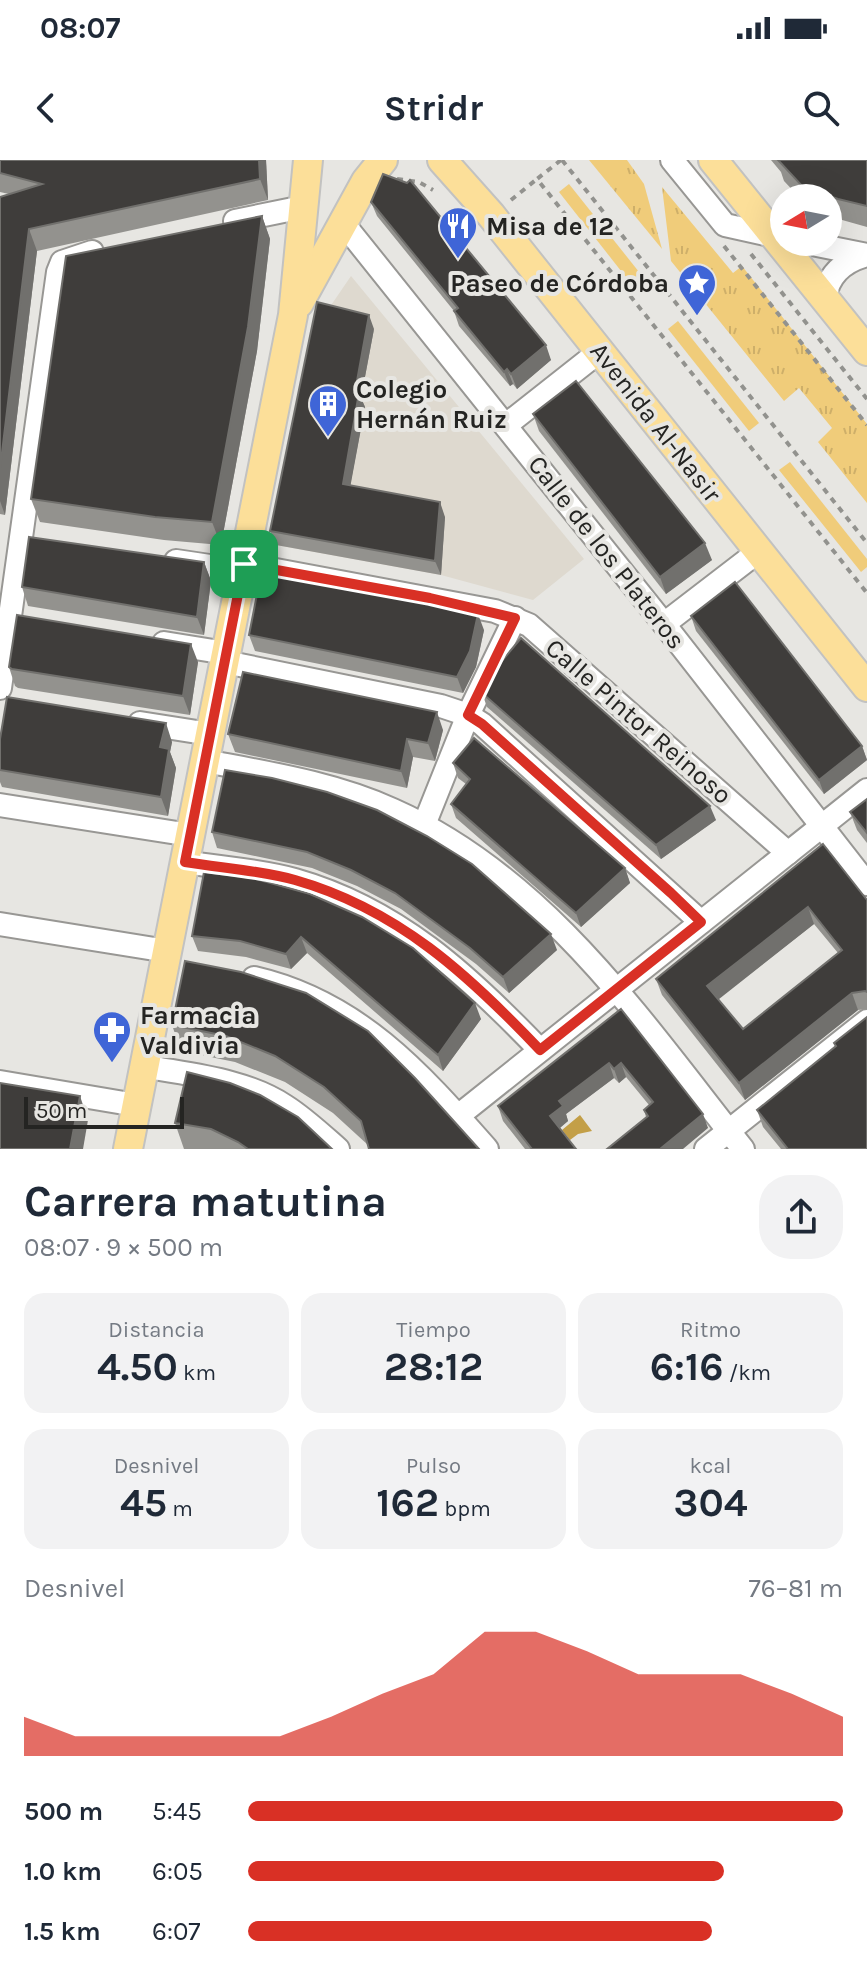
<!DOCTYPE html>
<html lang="es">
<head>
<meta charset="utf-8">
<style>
  body { margin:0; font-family:Karla,sans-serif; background:#f2f2f3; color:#1f2937; height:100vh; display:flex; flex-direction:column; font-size:30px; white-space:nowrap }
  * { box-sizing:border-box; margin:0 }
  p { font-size:26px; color:#747a83 }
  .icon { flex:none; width:44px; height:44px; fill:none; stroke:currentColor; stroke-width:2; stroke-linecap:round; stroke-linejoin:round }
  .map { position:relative; height:989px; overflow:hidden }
  .sheet { display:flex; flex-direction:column; background:#fff; flex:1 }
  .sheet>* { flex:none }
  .needle { width:52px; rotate:260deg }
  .controls { position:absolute; left:770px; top:24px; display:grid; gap:16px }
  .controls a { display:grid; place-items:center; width:72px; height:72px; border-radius:50%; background:#fff; box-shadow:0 8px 32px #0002; font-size:40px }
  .scale { position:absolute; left:24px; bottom:20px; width:160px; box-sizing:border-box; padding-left:8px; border:4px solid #242422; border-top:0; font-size:22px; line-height:28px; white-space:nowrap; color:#242422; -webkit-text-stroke:6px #e7e6e2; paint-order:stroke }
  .pin { position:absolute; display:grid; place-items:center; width:68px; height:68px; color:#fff; margin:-34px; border-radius:16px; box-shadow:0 4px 12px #0006 }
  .round { display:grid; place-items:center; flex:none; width:84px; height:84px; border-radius:32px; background:#f2f2f3 }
  .headline { display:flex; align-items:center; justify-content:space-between; height:136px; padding:0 24px }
  h1 { font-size:44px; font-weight:700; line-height:60px }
  .figures { display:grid; grid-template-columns:repeat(3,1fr); gap:12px; height:136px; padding:8px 24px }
  .figures div { display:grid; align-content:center; border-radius:20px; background:#f2f2f3; text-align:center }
  .figures b { font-size:40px; font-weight:700 }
  .figures small { font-size:22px; font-weight:400 }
  .figures p { font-size:22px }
  .chart { height:224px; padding:16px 24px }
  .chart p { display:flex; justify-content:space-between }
  .chart svg { width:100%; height:144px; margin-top:8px; fill:#d93025; opacity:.7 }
  ul { padding:0 24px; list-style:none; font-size:26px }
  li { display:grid; grid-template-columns:128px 96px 1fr; align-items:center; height:60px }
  li i { height:20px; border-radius:10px; background:#d93025 }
  .status { display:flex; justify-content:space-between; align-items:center; height:56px; padding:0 40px; background:#fff; direction:ltr }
  .status svg { height:22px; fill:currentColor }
  header { display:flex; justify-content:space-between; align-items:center; height:104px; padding:0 24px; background:#fff; font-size:36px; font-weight:700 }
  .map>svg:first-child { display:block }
</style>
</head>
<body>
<div class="status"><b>08:07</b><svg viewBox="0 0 49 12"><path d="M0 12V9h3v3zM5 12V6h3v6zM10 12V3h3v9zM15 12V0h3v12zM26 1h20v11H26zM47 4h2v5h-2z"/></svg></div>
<header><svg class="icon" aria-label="back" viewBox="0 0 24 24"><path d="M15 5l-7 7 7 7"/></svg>Stridr<svg class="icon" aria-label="search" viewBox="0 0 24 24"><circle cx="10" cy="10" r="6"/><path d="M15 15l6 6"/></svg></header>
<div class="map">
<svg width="867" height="989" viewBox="0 0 867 989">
  <defs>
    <pattern id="grass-tufts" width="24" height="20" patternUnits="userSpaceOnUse" patternTransform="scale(2)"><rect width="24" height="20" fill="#f0cc7a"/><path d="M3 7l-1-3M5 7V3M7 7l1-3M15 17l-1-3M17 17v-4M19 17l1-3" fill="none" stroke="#ceaf69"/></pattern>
  </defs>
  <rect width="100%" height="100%" fill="#e7e6e2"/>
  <polygon fill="#ded9cf" points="351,116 584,399 533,440 441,415 276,385 323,157"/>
  <g fill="url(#grass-tufts)">
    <polygon points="589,0 627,0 644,24 662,89"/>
    <polygon points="662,27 733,113 742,106 867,264 867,343 818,282 832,268 799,228 784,241 671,101"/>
  </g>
  <g fill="#f0cc7a">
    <polygon points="569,24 647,122 636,130 559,32"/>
    <polygon points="678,161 759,263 749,271 668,169"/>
    <polygon points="790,302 867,399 867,407 861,412 779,310"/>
  </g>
  <polygon fill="#c39f47" points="580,955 592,971 578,974 570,980 562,970"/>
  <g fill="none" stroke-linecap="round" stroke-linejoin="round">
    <g stroke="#989794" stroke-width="26">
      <g id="minor">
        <polyline points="672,0 725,65 783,78"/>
        <polyline points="235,61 303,47"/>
        <polyline points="343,63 664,464 867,724"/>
        <polyline points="802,82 867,95"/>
        <path d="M825 138C828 114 844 101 867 95"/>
        <polyline points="506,265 600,191"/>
        <polyline points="176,401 243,411"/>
        <polyline points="244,404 495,451 529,465 788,693"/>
        <polyline points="664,464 759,391"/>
        <polyline points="164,483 226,493"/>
        <polyline points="225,502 441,546 468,555 482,564 701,762"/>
        <polyline points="0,528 58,112 62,102 92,92"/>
        <polyline points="140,563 210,574"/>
        <path d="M205 601C268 613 334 623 393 650 546 718 642 862 743 989"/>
        <polyline points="0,645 190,675"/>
        <polyline points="424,665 468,555 515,458"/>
        <path d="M185 702C222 708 259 710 295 720 397 749 468 815 540 890"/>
        <polyline points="0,764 167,791"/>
        <path d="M254 818C358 842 420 913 487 989"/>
        <path d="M143 906C190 915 244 919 285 946 304 958 321 974 338 989"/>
        <polyline points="0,922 136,945"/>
        <polyline points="458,956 867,630"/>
        <polyline points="706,989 867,861"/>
      </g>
    </g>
    <g stroke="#c2c2c1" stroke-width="32">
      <g id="major">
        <polyline points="442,0 491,55 867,527"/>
        <polyline points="713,0 867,191"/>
        <polyline points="299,143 366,21 383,0"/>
        <polyline points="128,989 293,155 308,0"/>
      </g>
    </g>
    <g stroke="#92928e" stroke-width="4" stroke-dasharray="6 6" stroke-linecap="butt">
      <polyline points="561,0 537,19 867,433"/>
      <polyline points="562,0 867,383"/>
      <polyline points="397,19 419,22 433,30"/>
      <polyline points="511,40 537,19"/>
      <polyline points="724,86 867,265"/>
      <polyline points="751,94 867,239"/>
    </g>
    <use href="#minor" stroke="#fff" stroke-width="22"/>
    <use href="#major" stroke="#fcdf99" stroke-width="28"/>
  </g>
  <g fill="#93928e" fill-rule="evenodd">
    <polygon points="0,0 266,0 268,40 37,91 5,355 0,354 0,37 9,34 0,32"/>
    <polygon points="771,0 867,0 867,67 828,56 828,38 800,38 784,21 781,12"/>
    <polygon points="371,42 551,200 517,229 513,224 510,226 459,166 454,151 377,56"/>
    <polygon points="262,56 270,79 257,191 221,385 164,380 40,362 31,339"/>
    <polygon points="374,169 361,238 365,247 350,326 445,357 441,415 276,385 270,371"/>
    <polygon points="533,254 712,400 666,434 539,271"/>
    <polygon points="204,402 211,421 204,475 28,446 22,427"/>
    <polygon points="691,456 862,586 867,600 824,634 696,471"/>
    <polygon points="484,470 476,507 463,533 255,491 249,475"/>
    <polygon points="198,502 190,555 18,528 15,526 9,507"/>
    <polygon points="482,533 716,660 661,699 487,547"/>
    <polygon points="443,570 435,601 413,597 407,628 235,592 228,574"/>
    <polygon points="0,579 172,582 170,592 176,608 168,656 2,627 0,622"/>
    <polygon points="453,603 625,708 630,723 581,767 456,658 451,644 466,624 458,618"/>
    <polygon points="225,610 557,790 509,833 476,804 401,749 357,726 312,708 217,688 212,672"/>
    <polygon points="867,639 867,683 857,670 850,652"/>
    <path d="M823 684 867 740V849L858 850 745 940 662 835 656 819ZM814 764 838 793 743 869 718 839Z"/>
    <polygon points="204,712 481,859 443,911 307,793 291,809 246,797 198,791 192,776"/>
    <polygon points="621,849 708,968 646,957 644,950 649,945 626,917 619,923 614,918 566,954 568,961 560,968 576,989 525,989 503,961 498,946"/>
    <polygon points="867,857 867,989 781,989 763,967 757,950 835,887 834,883"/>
    <polygon points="172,865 368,871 368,985 333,953 285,922 235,902 181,891"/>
    <polygon points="175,963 332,989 184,989"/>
  </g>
  <g fill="#71706d">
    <polygon points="259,0 266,0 268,40 260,19"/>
    <polygon points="262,56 270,79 257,191 221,385 212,362"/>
    <polygon points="29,69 37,91 5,355 0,341 0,309"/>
    <polygon points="369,155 374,169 361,238 365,247 348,339 343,324 355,232"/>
    <polygon points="546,185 551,200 517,229 511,214"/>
    <polygon points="507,209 513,224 510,226 504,212"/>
    <polygon points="440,342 445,357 441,415 435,401"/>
    <polygon points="705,383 712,400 666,434 660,417"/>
    <polygon points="204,402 211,421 204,475 197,457"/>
    <polygon points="478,454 484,470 476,507 463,533 457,517"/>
    <polygon points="191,484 198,502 190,555 183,536"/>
    <polygon points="437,552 443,570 435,601 428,583"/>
    <polygon points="166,563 172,582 170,592 176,608 168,656 161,637 160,587"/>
    <polygon points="407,579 413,597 407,628 401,611"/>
    <polygon points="862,586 867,600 824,634 819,620"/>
    <polygon points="710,646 716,660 661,699 656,685"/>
    <polygon points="625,708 630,723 581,767 576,753"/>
    <polygon points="808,747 814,764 714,843 707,826"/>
    <polygon points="551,774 557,790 509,833 503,817"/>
    <polygon points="301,777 307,793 291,809 286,794"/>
    <polygon points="852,833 858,850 745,940 739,923"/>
    <polygon points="475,843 481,859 443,911 438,895"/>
    <polygon points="609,903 614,918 566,954 568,961 556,971 550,956 559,941"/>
    <polygon points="621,903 626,917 619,923 614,909"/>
    <polygon points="80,936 88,960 83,989 70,989"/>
    <polygon points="703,954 708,968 683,989 660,989"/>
  </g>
  <g fill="#3f3d3b" stroke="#71706d" stroke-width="2" fill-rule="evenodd">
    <polygon points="0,0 259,0 260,19 29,69 0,309 0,37 42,24 0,13"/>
    <polygon points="778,0 867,0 867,46 838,39 803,27"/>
    <polygon points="383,14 407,23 410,20 546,185 511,214 507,209 504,212 454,151 458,148 371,42"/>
    <polygon points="262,56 248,167 212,362 155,357 31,339 66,96"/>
    <polygon points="317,142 369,155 355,232 359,233 343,324 440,342 435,401 270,371"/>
    <polygon points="576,221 705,383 660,417 533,254"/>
    <polygon points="29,377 204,402 197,457 22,427"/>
    <polygon points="262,409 478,454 470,491 457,517 249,475"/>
    <polygon points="735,422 862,586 819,620 691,456"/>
    <polygon points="17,455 191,484 183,536 12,509 9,507"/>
    <polygon points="521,478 710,646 656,685 482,533 492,513"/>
    <polygon points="243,512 437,552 428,583 407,579 401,611 228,574"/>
    <polygon points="7,537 166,563 160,587 169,589 161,637 0,610 0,579"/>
    <polygon points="474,578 625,708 576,753 451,644 470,619 453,603"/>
    <polygon points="225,610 272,618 327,632 377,650 427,676 472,704 551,774 503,817 470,788 395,733 351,710 307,692 212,672"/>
    <polygon points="867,639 867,673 850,652"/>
    <path d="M823 684 867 740V832L865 831 852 833 739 923 656 819ZM808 747 842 790 743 869 707 826Z"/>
    <polygon points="204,712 252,718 310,734 362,757 413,788 475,843 438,895 301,777 286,794 240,781 192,776"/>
    <polygon points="185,801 241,812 306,833 368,871 415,918 479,989 369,989 361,961 324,927 275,896 226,876 172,865"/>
    <polygon points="621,849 703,954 660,989 607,989 648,956 644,950 653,942 621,903 614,909 609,903 559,941 563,946 550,956 576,989 532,989 498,946"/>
    <polygon points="867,857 867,989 788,989 757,950 836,886 834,883"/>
    <polygon points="187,912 230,923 260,935 298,957 332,989 248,989 238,982 211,969 175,963"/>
    <polygon points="0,923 80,936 70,989 0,989"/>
  </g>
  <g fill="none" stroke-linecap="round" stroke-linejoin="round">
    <g stroke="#fff" stroke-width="16">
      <path id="route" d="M244 404 430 438 515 458 468 555 482 564 671 733 701 762 540 890C468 814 397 749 295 720 259 710 221 708 185 702Z"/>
    </g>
    <use href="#route" stroke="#d93025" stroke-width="10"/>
  </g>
  <defs>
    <g id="restaurant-pin" transform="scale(2)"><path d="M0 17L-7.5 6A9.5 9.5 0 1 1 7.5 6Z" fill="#3f65d7" stroke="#e7e6e2"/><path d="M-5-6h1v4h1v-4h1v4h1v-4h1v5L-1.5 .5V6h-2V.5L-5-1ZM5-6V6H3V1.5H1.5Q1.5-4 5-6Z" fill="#fff"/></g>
    <g id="sight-pin" transform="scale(2)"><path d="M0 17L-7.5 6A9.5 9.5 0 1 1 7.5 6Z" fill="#3f65d7" stroke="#e7e6e2"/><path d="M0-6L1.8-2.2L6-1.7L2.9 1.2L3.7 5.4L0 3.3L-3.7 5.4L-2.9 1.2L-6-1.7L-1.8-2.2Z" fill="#fff"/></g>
    <g id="building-pin" transform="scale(2)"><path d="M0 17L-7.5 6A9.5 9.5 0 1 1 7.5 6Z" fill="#3f65d7" stroke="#e7e6e2"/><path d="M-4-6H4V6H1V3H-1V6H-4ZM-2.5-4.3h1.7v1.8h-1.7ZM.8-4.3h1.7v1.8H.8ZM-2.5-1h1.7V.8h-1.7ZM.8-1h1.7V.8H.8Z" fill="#fff"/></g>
    <g id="pharmacy-pin" transform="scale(2)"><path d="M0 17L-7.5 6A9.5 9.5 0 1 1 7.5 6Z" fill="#3f65d7" stroke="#e7e6e2"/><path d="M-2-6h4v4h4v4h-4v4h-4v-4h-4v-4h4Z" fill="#fff"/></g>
  </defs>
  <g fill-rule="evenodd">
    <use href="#restaurant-pin" x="458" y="66"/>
    <use href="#sight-pin" x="697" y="123"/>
    <use href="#building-pin" x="328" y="244"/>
    <use href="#pharmacy-pin" x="112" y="870"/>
  </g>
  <g text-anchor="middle" stroke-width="8" stroke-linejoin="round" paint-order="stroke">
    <g font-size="26" font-weight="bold" fill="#242422" stroke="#e7e6e2" text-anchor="start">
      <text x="486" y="75">Misa de 12</text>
      <text x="669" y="132" text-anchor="end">Paseo de Córdoba</text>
      <text x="356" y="238">Colegio<tspan x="356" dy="30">Hernán Ruiz</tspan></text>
      <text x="140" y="864">Farmacia<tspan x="140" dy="30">Valdivia</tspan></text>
    </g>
    <g font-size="26" fill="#242422" stroke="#e7e6e2">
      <text transform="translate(656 262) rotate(52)" y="9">Avenida Al-Nasir</text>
      <text transform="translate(607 392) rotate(52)" y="9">Calle de los Plateros</text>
      <text transform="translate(639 561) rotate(41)" y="9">Calle Pintor Reinoso</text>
    </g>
  </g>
</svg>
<div class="controls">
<a><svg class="needle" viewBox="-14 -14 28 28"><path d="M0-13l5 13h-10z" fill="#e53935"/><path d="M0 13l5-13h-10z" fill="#747a83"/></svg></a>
</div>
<div class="scale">50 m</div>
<div class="pin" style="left:244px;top:404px;background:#1e9e55"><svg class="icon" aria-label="arrive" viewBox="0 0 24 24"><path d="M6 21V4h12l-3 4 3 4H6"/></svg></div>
</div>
<section class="sheet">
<div class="headline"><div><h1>Carrera matutina</h1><p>08:07 · 9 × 500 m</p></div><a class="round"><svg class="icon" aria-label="share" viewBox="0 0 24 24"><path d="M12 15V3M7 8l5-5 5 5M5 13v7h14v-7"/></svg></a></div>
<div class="figures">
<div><p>Distancia</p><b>4.50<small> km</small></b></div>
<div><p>Tiempo</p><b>28:12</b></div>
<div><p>Ritmo</p><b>6:16<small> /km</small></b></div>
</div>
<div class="figures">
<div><p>Desnivel</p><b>45<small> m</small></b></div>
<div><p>Pulso</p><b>162<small> bpm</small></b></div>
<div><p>kcal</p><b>304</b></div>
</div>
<div class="chart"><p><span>Desnivel</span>76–81 m</p>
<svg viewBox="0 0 160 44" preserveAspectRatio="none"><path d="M0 44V32L10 38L20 38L30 38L40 38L50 38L60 32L70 25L80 19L90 6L100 6L110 12L120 19L130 19L140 19L150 25L160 32V44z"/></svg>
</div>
<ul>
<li><b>500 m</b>5:45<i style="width:100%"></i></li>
<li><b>1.0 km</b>6:05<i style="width:80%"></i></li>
<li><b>1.5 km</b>6:07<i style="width:78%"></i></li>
</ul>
</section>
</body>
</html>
